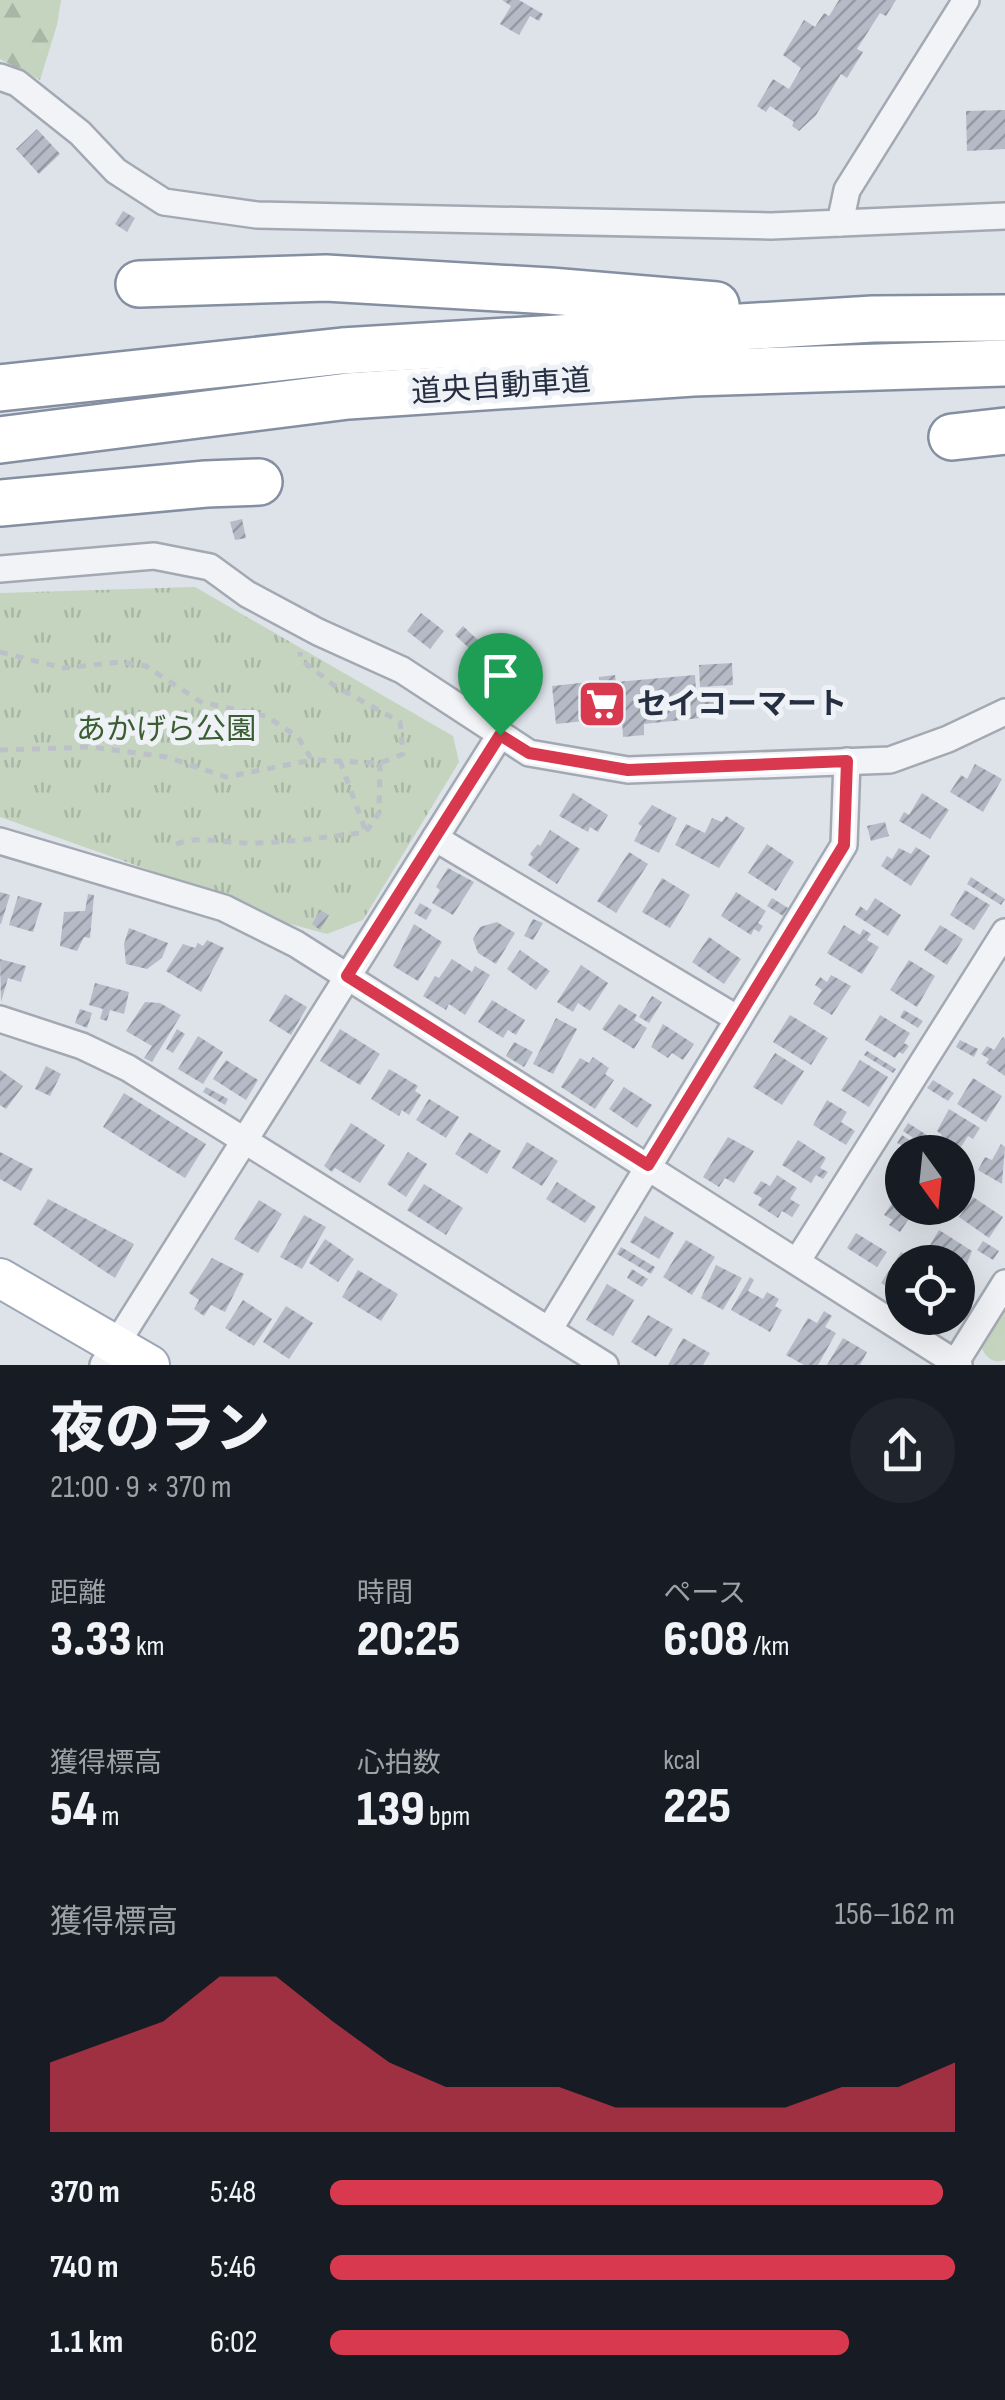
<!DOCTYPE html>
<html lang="ja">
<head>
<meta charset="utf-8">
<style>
  body { margin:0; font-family:"Sofia Sans Condensed","Noto Sans JP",sans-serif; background:#20242c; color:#f1f3f6; height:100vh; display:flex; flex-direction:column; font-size:38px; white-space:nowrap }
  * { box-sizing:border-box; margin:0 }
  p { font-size:32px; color:#9ea1a6 }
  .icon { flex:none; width:55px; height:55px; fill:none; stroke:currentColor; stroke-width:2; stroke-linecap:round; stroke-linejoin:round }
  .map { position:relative; height:1365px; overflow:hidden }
  .drawer { display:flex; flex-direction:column; background:#171b24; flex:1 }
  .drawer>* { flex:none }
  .needle { width:65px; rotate:165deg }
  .tools { position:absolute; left:885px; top:1135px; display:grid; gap:20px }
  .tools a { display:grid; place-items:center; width:90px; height:90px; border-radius:50%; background:#171b24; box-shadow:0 10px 40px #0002; font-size:50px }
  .pin { position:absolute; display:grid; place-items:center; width:85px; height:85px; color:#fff; margin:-102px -42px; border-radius:50% 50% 50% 0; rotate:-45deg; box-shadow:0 0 10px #0007 }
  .pin .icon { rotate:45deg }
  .round { display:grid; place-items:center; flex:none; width:105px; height:105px; border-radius:52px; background:#20242c }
  .head { display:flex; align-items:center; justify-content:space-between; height:170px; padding:0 50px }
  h1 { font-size:55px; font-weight:800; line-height:75px }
  .figures { display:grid; grid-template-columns:repeat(3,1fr); gap:15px; height:170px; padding:10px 50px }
  .figures div { display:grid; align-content:center }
  .figures b { font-size:50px; font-weight:800 }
  .figures small { font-size:28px; font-weight:400 }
  .figures p { font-size:28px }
  .chart { height:280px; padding:20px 50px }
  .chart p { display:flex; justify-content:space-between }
  .chart svg { width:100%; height:180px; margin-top:10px; fill:#d8394e; opacity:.7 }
  ul { padding:0 50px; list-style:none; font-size:32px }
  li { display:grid; grid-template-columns:160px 120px 1fr; align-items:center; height:75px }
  li i { height:25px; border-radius:12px; background:#d8394e }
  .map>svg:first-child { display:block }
</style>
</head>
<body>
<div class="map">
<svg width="1005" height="1365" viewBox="0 0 1005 1365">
  <defs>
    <pattern id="forest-firs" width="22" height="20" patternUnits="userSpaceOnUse" patternTransform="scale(2.5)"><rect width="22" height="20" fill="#c4d4bf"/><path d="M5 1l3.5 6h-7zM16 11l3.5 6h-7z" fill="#a8b6a5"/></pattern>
    <pattern id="park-tufts" width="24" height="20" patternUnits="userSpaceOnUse" patternTransform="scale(2.5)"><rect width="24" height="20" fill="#c4d4bf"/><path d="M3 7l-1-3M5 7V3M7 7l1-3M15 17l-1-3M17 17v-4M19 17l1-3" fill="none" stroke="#a8b6a5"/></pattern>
    <pattern id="building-hatch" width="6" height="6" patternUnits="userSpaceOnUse" patternTransform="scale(2.5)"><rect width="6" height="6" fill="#b5bbc6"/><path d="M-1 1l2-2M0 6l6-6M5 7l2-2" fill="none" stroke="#9398a2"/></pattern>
  </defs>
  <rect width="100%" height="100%" fill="#dee2e9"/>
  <path fill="#c4d4bf" d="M1005 1299V1360C992 1364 987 1358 981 1347L982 1338Z"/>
  <polygon fill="url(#forest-firs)" points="0,0 61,0 57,25 40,80 0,59"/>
  <polygon fill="url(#park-tufts)" points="195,587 453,736 459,762 363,920 327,934 272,919 152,871 0,817 0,593"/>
  <g fill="url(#building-hatch)">
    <polygon points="502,0 519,0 543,14 539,21 530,16 519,35 500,24 511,6"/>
    <polygon points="839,0 896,0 886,16 880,13 857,49 863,52 847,78 841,74 816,115 799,131 792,126 794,122 770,106 766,112 757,106 773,79 789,89 801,68 783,55 804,20 815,27 824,13 829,16"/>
    <polygon points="1005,110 1005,149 967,151 966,111"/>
    <polygon points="37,129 60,154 39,174 16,149"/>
    <polygon points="123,211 135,218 127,232 115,224"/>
    <polygon points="242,519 246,538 235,540 230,522"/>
    <polygon points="421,613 444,631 430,649 407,631"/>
    <polygon points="463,626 482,644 474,653 455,635"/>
    <polygon points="732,663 733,685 700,687 699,665"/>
    <polygon points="615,675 616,682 695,675 696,692 716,690 719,716 644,724 644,735 623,737 622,717 556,724 552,686 599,681 599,677"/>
    <polygon points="975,764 1002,779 983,812 950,792 961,775 967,779"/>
    <polygon points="573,793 608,815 598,832 590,827 588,832 559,816"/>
    <polygon points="922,793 949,810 930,839 899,821 904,812 909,815"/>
    <polygon points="652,805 677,818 659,853 634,841 642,826 638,824"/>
    <polygon points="726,816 745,828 719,868 675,845 686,824 705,833 712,818 722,822"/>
    <polygon points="885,822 889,836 871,841 867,826"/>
    <polygon points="550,830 580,849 557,884 528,865 533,857 530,854 538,844 540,846"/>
    <polygon points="767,844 794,862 776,891 748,873"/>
    <polygon points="916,847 930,856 911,886 881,866 887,856 892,859 899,848 911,854"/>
    <polygon points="629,852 648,864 616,913 597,901"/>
    <polygon points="448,868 474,882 453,915 432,903 440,890 436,887"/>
    <polygon points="971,877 1005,899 1001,905 967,884"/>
    <polygon points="662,878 690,895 670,928 642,912"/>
    <polygon points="965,890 990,905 974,930 950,915"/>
    <polygon points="0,892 10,895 1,924 0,924"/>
    <polygon points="736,892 766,911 758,923 763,926 759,932 754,929 751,935 721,916"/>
    <polygon points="88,894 94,895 90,938 84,937 77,951 60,946 64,912 85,911"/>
    <polygon points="18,896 42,903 33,932 9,925"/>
    <polygon points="772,898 788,908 783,916 767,906"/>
    <polygon points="875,898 901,915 888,936 855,915 860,906 867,911"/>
    <polygon points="420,903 432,910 426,920 414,913"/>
    <polygon points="320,910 329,915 320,930 312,924"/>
    <polygon points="533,919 543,923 533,940 524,936"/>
    <polygon points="497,922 515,933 496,964 478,953 473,939 480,927"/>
    <polygon points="414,924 442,942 418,981 393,966"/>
    <polygon points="844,925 860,935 863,929 871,934 867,940 879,947 862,974 827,953"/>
    <polygon points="940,925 963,939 947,965 924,950"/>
    <polygon points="129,928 168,943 162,958 147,969 126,964 124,944"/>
    <polygon points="709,937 741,959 724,984 692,962"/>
    <polygon points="207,940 224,948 201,992 166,971 183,944 195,948 198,943 203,946"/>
    <polygon points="520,950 550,971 536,990 507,969"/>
    <polygon points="0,959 26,966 21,982 8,978 1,1002"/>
    <polygon points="452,959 472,972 475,966 490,975 465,1015 449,1004 446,1010 423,996 435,976 439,978"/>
    <polygon points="909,960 935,976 917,1007 890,990"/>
    <polygon points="581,965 608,983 590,1011 578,1003 573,1012 557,1002"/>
    <polygon points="831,975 851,986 832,1015 813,1004 822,990 815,985 820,977 827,982"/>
    <polygon points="95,983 129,992 124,1014 110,1010 107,1021 100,1019 103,1009 89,1005"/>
    <polygon points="285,994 307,1007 291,1035 269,1021"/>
    <polygon points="652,996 662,1002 649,1023 639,1017"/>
    <polygon points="492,1000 525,1020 516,1035 508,1030 503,1038 478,1022"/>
    <polygon points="145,1002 160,1003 181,1015 152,1062 144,1058 152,1046 126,1031"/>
    <polygon points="619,1004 637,1015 634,1020 647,1028 634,1049 602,1029"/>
    <polygon points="80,1009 92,1013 87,1028 75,1023"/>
    <polygon points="904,1010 923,1021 918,1028 900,1017"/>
    <polygon points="790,1015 828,1038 811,1065 773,1042"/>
    <polygon points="880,1015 910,1033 904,1043 909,1046 903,1054 899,1052 895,1058 865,1040"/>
    <polygon points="556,1018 577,1029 553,1074 533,1064"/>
    <polygon points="663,1024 694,1044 683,1060 672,1053 668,1058 651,1047"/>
    <polygon points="177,1029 185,1034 173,1053 166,1049"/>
    <polygon points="340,1029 380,1054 360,1085 320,1061"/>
    <polygon points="198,1036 223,1052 203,1084 178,1069"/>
    <polygon points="1003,1037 1005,1039 1005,1076 986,1063 989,1059 981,1054 987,1046 994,1050"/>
    <polygon points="960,1040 978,1049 974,1057 956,1047"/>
    <polygon points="514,1042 533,1052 524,1067 506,1056"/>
    <polygon points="867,1051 896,1069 893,1073 864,1055"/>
    <polygon points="775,1053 804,1071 782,1105 753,1087"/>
    <polygon points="593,1057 609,1068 605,1074 614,1080 595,1109 561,1087 580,1058 589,1063"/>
    <polygon points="226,1060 258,1080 246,1100 213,1079"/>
    <polygon points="860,1060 888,1077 869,1107 841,1090"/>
    <polygon points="46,1066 61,1074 50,1096 35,1089"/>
    <polygon points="389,1069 418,1086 415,1091 421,1095 409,1115 402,1110 399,1116 371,1099"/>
    <polygon points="0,1070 23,1086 6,1109 0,1105"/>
    <polygon points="973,1078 1002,1096 986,1122 957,1104"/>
    <polygon points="933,1080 954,1093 948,1101 927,1088"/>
    <polygon points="206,1087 228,1099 225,1105 203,1092"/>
    <polygon points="624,1087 652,1105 637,1128 609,1109"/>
    <polygon points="124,1093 206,1144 185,1178 103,1127"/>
    <polygon points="429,1099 459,1117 446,1138 416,1120"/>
    <polygon points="827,1100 847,1112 841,1122 855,1131 846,1145 813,1125"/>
    <polygon points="949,1109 980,1128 973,1139 968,1136 961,1147 957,1144 954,1150 939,1140 942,1135 937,1131"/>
    <polygon points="351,1123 385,1145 360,1183 335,1168 332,1172 324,1166"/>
    <polygon points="908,1123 927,1135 921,1143 903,1131"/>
    <polygon points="469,1132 501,1151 487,1174 455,1154"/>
    <polygon points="902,1135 920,1147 916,1152 897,1143"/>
    <polygon points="728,1137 754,1151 734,1183 725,1178 719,1187 703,1177"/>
    <polygon points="798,1140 826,1158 820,1168 828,1172 823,1179 816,1175 811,1183 782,1165"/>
    <polygon points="527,1142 558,1161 542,1186 512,1168"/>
    <polygon points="1001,1144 1005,1147 1002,1184 978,1170 985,1157 992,1160"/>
    <polygon points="0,1152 33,1169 21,1191 0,1179"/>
    <polygon points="408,1152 427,1164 406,1197 387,1184"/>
    <polygon points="777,1175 797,1188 790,1199 800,1205 792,1217 782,1211 778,1218 758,1205 762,1198 753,1193 761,1181 770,1186"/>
    <polygon points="557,1182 596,1207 585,1223 546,1199"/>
    <polygon points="424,1184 463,1208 446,1235 407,1210"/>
    <polygon points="898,1194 902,1198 902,1208 916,1208 900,1232 889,1225 893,1220 884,1215"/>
    <polygon points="973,1197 1003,1217 989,1238 959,1217"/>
    <polygon points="48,1199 134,1244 115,1278 33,1224"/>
    <polygon points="259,1200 282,1214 258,1253 234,1239"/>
    <polygon points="304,1215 326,1227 302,1269 280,1257"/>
    <polygon points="645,1216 674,1233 659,1259 630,1242"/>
    <polygon points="939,1230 972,1251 963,1274 958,1270 958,1262 942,1262 926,1252"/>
    <polygon points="856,1233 887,1252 877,1267 847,1248"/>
    <polygon points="325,1239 354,1259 338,1282 309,1263"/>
    <polygon points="686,1240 715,1257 692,1295 663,1277"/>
    <polygon points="983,1241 999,1251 993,1260 977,1250"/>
    <polygon points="621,1247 655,1267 651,1274 617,1254"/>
    <polygon points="901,1252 911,1258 908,1262 902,1262 902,1271 891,1289 881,1283"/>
    <polygon points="212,1258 244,1274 225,1312 211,1305 204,1316 194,1309 199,1300 189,1293"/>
    <polygon points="716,1265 742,1278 723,1310 701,1298"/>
    <polygon points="632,1269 648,1279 642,1287 627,1278"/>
    <polygon points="358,1270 398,1294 381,1321 342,1297"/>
    <polygon points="750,1277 754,1280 748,1291 763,1299 767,1292 779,1299 775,1306 782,1310 770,1332 731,1310"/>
    <polygon points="607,1284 634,1300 613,1336 586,1320"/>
    <polygon points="243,1300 272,1319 254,1346 225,1328"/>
    <polygon points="286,1306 313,1323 289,1359 263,1342"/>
    <polygon points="824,1311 832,1316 825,1327 836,1333 818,1365 804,1365 786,1355 808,1318 817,1323"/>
    <polygon points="648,1315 673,1329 656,1357 631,1342"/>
    <polygon points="683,1338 710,1353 703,1365 668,1365"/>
    <polygon points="843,1338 867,1352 860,1365 827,1365"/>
  </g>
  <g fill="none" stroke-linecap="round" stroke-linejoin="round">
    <g stroke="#a3a9b3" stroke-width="30">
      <g id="street">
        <polyline points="0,77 17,83 80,133 116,171 164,202 257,215 771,226 1005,216"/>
        <polyline points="840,223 847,190 966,0"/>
        <polyline points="0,569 154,556 210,567 247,594 318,632 402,670 529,753 628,770 890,760 948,739 1005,712"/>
        <polyline points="435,838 738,1019"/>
        <polyline points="0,841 224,908 296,944 959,1365"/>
        <polyline points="0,1019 82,1046 128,1068 605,1365"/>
        <polyline points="798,1260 1005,932"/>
        <polyline points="549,1330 844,845 847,761"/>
        <polyline points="103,1365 500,735"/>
        <polyline points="954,1365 1005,1283"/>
      </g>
    </g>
    <g stroke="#9da6b6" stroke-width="42">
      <polyline id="primary" points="0,1278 150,1365"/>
    </g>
    <g stroke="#848fa1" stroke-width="50">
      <g id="highway">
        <polyline points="139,284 326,278 550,291 716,305"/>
        <polyline points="0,388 342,351 873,319 1005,318"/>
        <polyline points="952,437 1005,431"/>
        <polyline points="0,440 348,396 693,373 1005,363"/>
        <polyline points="0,503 206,484 259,482"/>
      </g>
    </g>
    <g stroke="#bcc0c8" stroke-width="5" stroke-dasharray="8 8" stroke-linecap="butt">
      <polyline points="0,652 63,668 121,662 146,666 201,702 266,716 298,737 312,760 380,763 403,754 400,722 335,686 300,659 300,652"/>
      <polyline points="0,750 91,747 167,757 226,777 312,760"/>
      <polyline points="340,761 366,832"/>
      <path d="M176 844C201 835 221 843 247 843 287 843 326 837 366 832L379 813 380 763"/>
    </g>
    <use href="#street" stroke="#f1f3f7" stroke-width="25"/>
    <use href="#primary" stroke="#fff" stroke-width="38"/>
    <use href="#highway" stroke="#fff" stroke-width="45"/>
  </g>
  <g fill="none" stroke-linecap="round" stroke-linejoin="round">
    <g stroke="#fff" stroke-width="20">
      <polygon id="route" points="500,735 529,753 628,770 847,761 844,845 648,1165 347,976"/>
    </g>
    <use href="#route" stroke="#d8394e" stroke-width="12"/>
  </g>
  <defs>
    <g id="supermarket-square" transform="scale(2.5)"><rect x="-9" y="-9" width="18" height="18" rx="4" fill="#d8394e" stroke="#eef1f6"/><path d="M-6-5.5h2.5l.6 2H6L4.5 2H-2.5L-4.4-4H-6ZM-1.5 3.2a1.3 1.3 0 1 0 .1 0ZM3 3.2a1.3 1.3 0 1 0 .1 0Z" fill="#fff"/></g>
  </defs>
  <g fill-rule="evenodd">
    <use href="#supermarket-square" x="602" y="704"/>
  </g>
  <g text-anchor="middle" stroke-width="10" stroke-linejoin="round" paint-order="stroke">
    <g font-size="30" fill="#262f41" stroke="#eef1f6">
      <text transform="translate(501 386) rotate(-4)" y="10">道央自動車道</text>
    </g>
    <g font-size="30" font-weight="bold" fill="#262f41" stroke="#eef1f6" text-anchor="start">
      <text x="637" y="714">セイコーマート</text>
    </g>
    <g font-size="30" fill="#3a5e32" stroke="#eef1f6">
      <text x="166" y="739">あかげら公園</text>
    </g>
  </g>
</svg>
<div class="tools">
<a><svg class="needle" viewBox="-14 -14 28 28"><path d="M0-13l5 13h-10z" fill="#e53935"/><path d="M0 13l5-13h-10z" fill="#9ea1a6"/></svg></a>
<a><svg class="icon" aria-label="locate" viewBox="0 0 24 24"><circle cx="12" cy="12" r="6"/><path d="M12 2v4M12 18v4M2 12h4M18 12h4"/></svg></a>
</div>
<div class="pin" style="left:500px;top:735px;background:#1e9e55"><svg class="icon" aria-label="arrive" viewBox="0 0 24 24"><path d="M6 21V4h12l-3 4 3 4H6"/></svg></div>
</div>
<section class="drawer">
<div class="head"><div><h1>夜のラン</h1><p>21:00 · 9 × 370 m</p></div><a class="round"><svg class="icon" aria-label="share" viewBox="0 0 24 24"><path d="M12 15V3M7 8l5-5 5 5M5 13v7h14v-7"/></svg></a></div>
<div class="figures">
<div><p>距離</p><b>3.33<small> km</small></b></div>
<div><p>時間</p><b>20:25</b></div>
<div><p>ペース</p><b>6:08<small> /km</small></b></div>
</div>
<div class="figures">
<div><p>獲得標高</p><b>54<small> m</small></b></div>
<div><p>心拍数</p><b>139<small> bpm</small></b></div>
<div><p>kcal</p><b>225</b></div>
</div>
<div class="chart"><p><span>獲得標高</span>156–162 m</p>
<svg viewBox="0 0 160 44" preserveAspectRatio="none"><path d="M0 44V27L10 22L20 17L30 6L40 6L50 17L60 27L70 33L80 33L90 33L100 38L110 38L120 38L130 38L140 33L150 33L160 27V44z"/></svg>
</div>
<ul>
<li><b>370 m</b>5:48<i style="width:98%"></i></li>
<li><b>740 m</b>5:46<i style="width:100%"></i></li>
<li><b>1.1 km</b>6:02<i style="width:83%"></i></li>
</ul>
</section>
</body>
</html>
